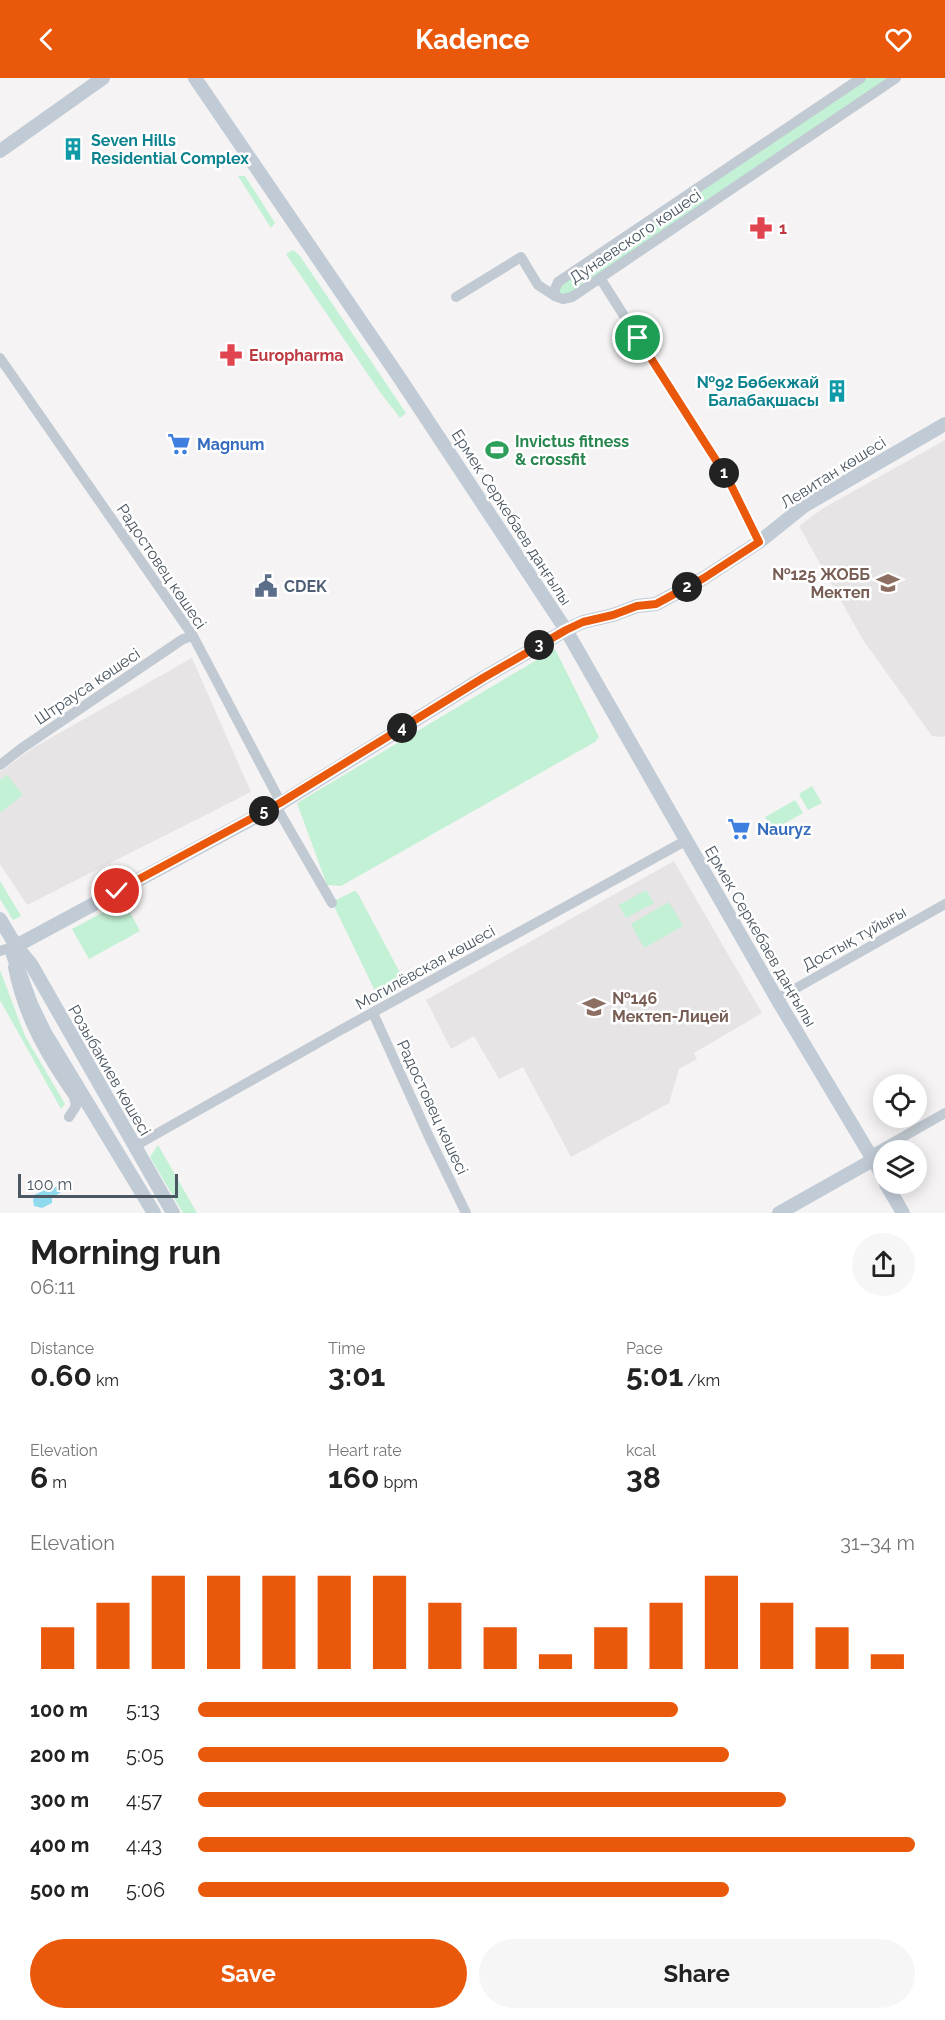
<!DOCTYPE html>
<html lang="en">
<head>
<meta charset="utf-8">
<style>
  body { margin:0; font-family:Raleway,sans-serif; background:#f6f6f6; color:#222; height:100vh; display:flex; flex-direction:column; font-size:22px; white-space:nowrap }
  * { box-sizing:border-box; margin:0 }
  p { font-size:20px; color:#767676 }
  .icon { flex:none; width:33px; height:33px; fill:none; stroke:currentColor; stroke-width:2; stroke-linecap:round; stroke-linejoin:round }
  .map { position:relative; height:1135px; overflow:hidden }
  .details { display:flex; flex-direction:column; background:#fff; flex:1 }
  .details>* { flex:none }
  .buttons { position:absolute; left:873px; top:996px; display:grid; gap:12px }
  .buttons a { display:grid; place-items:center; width:54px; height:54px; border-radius:50%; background:#fff; box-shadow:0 3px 15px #0003; font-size:30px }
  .scale { position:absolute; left:18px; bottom:15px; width:160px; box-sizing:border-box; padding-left:6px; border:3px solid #4a5661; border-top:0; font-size:16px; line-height:21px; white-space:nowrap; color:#4a5661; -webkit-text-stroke:4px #fff; paint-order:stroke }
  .pin { position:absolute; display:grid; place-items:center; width:51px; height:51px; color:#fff; margin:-26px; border:3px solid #fff; border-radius:50%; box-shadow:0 2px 6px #0007 }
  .km { position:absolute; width:30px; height:30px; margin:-15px; border-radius:50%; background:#222; color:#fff; font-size:16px; line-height:30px; text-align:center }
  .round { display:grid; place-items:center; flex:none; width:63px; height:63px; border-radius:32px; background:#f6f6f6 }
  .overview { display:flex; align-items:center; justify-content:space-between; height:102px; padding:0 30px }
  h1 { font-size:33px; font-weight:700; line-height:45px }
  .figures { display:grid; grid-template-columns:repeat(3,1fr); gap:9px; height:102px; padding:6px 30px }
  .figures div { display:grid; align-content:center }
  .figures b { font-size:30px; font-weight:700 }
  .figures small { font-size:16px; font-weight:400 }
  .figures p { font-size:16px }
  .chart { height:168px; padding:12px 30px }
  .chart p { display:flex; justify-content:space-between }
  .chart svg { width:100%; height:108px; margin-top:6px; stroke:#ea580c; stroke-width:6 }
  .primary-button { display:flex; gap:12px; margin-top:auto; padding:12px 30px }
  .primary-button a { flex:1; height:69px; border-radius:36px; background:#ea580c; color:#fff; font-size:24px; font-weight:700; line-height:69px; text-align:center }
  .primary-button a+a { background:#f6f6f6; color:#222 }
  ul { padding:0 30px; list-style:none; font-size:20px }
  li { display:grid; grid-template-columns:96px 72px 1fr; align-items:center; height:45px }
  li i { height:15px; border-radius:8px; background:#ea580c }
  header { display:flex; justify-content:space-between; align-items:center; height:78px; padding:0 30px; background:#ea580c; color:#fff; font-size:27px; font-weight:700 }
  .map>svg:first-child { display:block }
</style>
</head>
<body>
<header><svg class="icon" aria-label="back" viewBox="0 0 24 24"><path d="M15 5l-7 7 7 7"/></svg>Kadence<svg class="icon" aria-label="heart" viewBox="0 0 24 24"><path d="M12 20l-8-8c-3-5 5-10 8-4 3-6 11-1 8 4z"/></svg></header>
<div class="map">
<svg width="945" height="1135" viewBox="0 0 945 1135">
  <rect width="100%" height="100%" fill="#f5f3f3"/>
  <g fill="#e6e4e5">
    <polygon points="945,362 945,659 932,658 863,562 799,448 822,431"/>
    <polygon points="192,580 251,714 27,827 0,786 0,694 31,671"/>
    <polygon points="674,783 762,935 694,975 697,981 679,991 669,1025 571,1079 523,989 499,1001 474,958 451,971 426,922"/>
  </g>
  <g fill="#c3f1d5">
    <polygon points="867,0 889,0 572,219 555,218 558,204"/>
    <polygon points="238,98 245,98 275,145 271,150"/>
    <polygon points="293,172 300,178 406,335 400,340 380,314 286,176"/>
    <polygon points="555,571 599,659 595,664 341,808 327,807 297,725"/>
    <polygon points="7,697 23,717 0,735 0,702"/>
    <polygon points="812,708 822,725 808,732 799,716"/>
    <polygon points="795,722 803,735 773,752 765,739"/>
    <polygon points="0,803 21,838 13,842 0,821"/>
    <polygon points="646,812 654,825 626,840 619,827"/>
    <polygon points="354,813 357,814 405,904 404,909 385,920 378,919 334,828 336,822"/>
    <polygon points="124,823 140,853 89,881 72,851"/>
    <polygon points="669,824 683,848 644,870 631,846"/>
    <polygon points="0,892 25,958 65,1026 61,1031 0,922"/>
    <polygon points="158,1067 197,1135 183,1135 150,1079"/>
  </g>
  <polygon fill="#90daee" points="58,1108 61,1114 52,1120 52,1125 42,1130 34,1128 33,1123 34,1117 45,1112 48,1113"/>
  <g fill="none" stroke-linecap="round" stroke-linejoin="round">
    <g stroke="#c1cad2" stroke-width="10">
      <polyline points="861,0 558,204 555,211 555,218 563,221 572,219 896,0"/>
      <polyline points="600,200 728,401 759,464"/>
      <polyline points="456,219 521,179 538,207 555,218"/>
      <polyline points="0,280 193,558 281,725"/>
      <polyline points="0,687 22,670 183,561 193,558"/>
      <polyline points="277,730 332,825"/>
      <polyline points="0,873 16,868"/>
      <path d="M13 889C23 940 45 977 74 1019L76 1028 69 1039"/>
      <polyline points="777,921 945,826"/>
      <polyline points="373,935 430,1061 466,1135"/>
      <polyline points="135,1068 339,953 687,762"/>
      <polyline points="871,1077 945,1035"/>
    </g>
    <g stroke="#c1cbd6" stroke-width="14">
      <polyline points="195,0 399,299 566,552 777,921 884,1100"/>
      <polyline points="0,73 103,0"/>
      <polyline points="0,841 16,868 31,886 173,1135"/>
      <polyline points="886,1106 903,1135"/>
      <polyline points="154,1135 45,955 31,926 12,874 16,868 281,725 483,600 566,552 583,544 613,537 637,528 656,526 704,500 759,464 804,428 945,346"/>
      <polyline points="779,1135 873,1082"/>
    </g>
  </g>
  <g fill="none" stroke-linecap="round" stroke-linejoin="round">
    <g stroke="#fff" stroke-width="12">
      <polyline id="route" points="117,813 280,725 483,600 566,552 583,544 613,537 637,528 656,526 704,500 759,464 728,401 638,260"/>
    </g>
    <use href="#route" stroke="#ea580c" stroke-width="8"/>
  </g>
  <defs>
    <g id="building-bare" transform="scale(1.8)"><path d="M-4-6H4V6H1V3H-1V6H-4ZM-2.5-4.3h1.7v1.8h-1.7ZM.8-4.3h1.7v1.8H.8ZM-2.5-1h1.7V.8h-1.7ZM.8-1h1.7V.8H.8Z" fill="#0f9aa8" stroke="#fff" stroke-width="2.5" paint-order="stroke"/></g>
    <g id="pharmacy-bare" transform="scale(1.8)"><path d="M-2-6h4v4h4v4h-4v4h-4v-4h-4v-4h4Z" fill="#e0444e" stroke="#fff" stroke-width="2.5" paint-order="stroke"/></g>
    <g id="supermarket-bare" transform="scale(1.8)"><path d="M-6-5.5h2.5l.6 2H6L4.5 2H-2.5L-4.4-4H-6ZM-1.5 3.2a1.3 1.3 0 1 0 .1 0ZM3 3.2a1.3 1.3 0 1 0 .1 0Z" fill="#3f7fe0" stroke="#fff" stroke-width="2.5" paint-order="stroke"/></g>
    <g id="stadium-bare" transform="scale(1.8)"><path d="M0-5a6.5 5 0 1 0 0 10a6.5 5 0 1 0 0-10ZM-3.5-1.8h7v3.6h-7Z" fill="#2e9e5b" stroke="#fff" stroke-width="2.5" paint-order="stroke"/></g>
    <g id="school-bare" transform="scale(1.8)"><path d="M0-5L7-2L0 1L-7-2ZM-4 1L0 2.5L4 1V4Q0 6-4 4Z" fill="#8d6e63" stroke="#fff" stroke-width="2.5" paint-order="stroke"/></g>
    <g id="civic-bare" transform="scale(1.8)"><path d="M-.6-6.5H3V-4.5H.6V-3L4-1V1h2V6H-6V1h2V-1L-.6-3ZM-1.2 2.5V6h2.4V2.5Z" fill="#5c6f8a" stroke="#fff" stroke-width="2.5" paint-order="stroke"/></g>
  </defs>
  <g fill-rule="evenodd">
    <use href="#building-bare" x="73" y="71"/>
    <use href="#pharmacy-bare" x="761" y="150"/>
    <use href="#pharmacy-bare" x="231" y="277"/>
    <use href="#building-bare" x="837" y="313"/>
    <use href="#supermarket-bare" x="179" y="366"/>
    <use href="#stadium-bare" x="497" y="372"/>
    <use href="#school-bare" x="888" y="505"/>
    <use href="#civic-bare" x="266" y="508"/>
    <use href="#supermarket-bare" x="739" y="751"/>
    <use href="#school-bare" x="594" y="929"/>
  </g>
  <g text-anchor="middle" stroke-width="5" stroke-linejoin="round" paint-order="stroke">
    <g font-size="16" font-weight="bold" fill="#0d838f" stroke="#fff" text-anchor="start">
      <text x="91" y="68">Seven Hills<tspan x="91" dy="18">Residential Complex</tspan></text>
      <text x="819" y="310" text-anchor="end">№92 Бөбекжай<tspan x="819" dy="18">Балабақшасы</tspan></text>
    </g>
    <g font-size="16" font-weight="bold" fill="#be3a42" stroke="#fff" text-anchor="start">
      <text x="779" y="156">1</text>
      <text x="249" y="283">Europharma</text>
    </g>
    <g font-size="16" fill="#4a5661" stroke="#fff">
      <text transform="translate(635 158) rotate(-34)" y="6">Дунаевского көшесі</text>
      <text transform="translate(833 394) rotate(-32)" y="6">Левитан көшесі</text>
      <text transform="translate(512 439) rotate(57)" y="6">Ермек Серкебаев даңғылы</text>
      <text transform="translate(162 488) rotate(56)" y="6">Радостовец көшесі</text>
      <text transform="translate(87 608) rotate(-34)" y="6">Штрауса көшесі</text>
      <text transform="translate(761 858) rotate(60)" y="6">Ермек Серкебаев даңғылы</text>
      <text transform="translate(854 860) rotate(-29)" y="6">Достық тұйығы</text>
      <text transform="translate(425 889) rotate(-29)" y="6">Могилёвская көшесі</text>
      <text transform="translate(110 992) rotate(60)" y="6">Розыбакиев көшесі</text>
      <text transform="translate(433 1029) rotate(65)" y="6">Радостовец көшесі</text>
    </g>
    <g font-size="16" font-weight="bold" fill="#27864d" stroke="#fff" text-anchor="start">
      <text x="515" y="369">Invictus fitness<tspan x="515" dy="18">&amp; crossfit</tspan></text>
    </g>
    <g font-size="16" font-weight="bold" fill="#366cbe" stroke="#fff" text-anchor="start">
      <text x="197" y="372">Magnum</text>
      <text x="757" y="757">Nauryz</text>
    </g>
    <g font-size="16" font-weight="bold" fill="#785e54" stroke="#fff" text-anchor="end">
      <text x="870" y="502">№125 ЖОББ<tspan x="870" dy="18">Мектеп</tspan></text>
      <text x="612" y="926" text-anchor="start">№146<tspan x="612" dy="18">Мектеп-Лицей</tspan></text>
    </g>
    <g font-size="16" font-weight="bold" fill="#4e5e75" stroke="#fff" text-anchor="start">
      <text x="284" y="514">CDEK</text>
    </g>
  </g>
</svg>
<div class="buttons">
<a><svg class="icon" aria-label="locate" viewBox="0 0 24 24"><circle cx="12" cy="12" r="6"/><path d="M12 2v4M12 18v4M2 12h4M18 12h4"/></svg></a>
<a><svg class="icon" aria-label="layers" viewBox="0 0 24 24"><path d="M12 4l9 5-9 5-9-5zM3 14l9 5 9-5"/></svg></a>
</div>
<div class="scale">100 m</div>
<div class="pin" style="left:638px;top:260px;background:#1e9e55"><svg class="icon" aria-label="arrive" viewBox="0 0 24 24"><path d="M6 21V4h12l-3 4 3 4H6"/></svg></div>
<div class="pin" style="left:117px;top:813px;background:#d93025"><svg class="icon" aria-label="check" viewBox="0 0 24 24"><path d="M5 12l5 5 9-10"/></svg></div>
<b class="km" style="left:724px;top:395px">1</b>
<b class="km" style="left:687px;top:509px">2</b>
<b class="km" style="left:539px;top:567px">3</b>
<b class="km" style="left:402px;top:650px">4</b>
<b class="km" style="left:264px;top:733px">5</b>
</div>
<section class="details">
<div class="overview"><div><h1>Morning run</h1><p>06:11</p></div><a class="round"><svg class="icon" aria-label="share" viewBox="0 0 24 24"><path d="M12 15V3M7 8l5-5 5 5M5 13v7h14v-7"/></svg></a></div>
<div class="figures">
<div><p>Distance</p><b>0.60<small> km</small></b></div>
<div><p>Time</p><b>3:01</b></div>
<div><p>Pace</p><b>5:01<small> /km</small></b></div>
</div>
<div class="figures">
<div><p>Elevation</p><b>6<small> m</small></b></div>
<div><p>Heart rate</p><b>160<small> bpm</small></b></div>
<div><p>kcal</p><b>38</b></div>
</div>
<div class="chart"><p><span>Elevation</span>31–34 m</p>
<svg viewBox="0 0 160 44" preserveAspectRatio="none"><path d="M5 44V27M15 44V17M25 44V6M35 44V6M45 44V6M55 44V6M65 44V6M75 44V17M85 44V27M95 44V38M105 44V27M115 44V17M125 44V6M135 44V17M145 44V27M155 44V38"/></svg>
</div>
<ul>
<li><b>100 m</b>5:13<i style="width:67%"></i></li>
<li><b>200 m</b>5:05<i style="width:74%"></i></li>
<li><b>300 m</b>4:57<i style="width:82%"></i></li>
<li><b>400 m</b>4:43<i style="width:100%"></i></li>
<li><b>500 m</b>5:06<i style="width:74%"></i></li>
</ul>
<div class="primary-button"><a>Save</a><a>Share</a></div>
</section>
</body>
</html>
